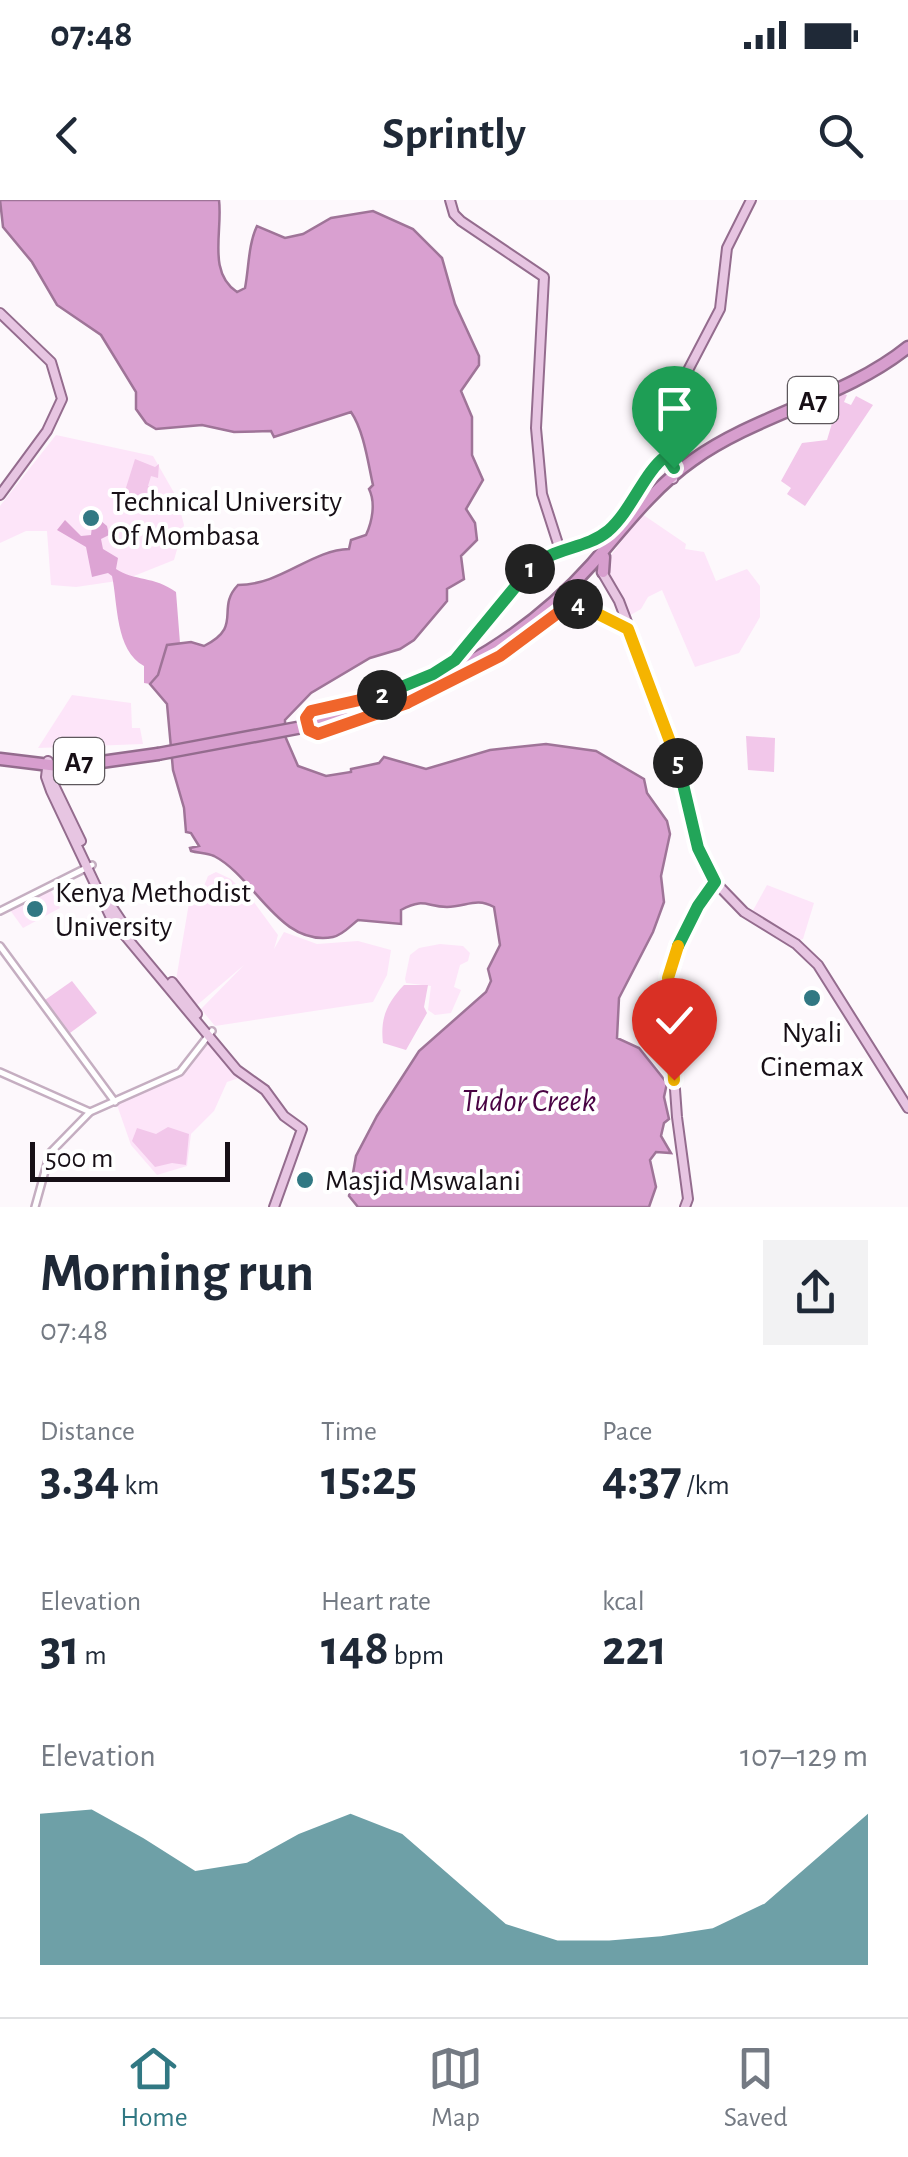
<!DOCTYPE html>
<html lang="en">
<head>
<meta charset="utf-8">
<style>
  body { margin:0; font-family:"Alegreya Sans",sans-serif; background:#f2f2f3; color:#1f2937; height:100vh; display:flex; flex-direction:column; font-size:38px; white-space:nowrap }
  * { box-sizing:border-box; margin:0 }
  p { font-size:32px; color:#747a83 }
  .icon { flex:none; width:55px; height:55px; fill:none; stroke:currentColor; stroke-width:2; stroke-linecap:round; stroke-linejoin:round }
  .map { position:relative; height:1007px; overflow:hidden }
  .drawer { display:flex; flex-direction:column; background:#fff; flex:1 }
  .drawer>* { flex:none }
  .scale { position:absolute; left:30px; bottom:25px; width:200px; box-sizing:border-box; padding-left:10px; border:5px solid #170f16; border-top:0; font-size:28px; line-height:35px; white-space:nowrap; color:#170f16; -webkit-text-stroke:8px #fff; paint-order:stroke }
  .pin { position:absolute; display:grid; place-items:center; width:85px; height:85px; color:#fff; margin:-102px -42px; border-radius:50% 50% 50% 0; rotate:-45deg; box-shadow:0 0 10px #0007 }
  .pin .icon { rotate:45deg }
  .km { position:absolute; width:50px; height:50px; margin:-25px; border-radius:50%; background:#222; color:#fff; font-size:28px; line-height:50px; text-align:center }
  .round { display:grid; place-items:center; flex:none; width:105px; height:105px; border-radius:0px; background:#f2f2f3 }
  .head { display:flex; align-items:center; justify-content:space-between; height:170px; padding:0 40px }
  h1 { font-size:55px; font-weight:700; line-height:75px }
  .figures { display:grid; grid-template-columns:repeat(3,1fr); gap:15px; height:170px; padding:10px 40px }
  .figures div { display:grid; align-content:center }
  .figures b { font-size:50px; font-weight:700 }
  .figures small { font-size:28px; font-weight:400 }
  .figures p { font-size:28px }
  .chart { height:280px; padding:20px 40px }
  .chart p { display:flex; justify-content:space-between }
  .chart svg { width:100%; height:180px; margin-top:10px; fill:#317883; opacity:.7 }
  .status { display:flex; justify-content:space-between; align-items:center; height:70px; padding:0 50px; background:#fff; direction:ltr }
  .status svg { height:28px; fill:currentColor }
  header { display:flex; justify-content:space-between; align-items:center; height:130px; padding:0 40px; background:#fff; font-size:45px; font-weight:700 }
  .tabs { display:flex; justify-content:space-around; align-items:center; height:140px; border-top:2px solid #e0e1e3; background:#fff; font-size:28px; color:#747a83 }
  .tabs a { display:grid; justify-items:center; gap:5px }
  .tabs .active { color:#317883 }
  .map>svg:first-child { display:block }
</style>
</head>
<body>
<div class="status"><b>07:48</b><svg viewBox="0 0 49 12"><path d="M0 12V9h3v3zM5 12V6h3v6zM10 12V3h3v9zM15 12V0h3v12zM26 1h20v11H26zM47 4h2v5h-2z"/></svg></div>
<header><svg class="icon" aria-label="back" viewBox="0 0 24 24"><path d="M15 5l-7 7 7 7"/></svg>Sprintly<svg class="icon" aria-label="search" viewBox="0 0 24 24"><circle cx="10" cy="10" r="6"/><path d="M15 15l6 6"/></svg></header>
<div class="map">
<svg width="908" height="1007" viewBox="0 0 908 1007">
  <rect width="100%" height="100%" fill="#fdf8fc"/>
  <g fill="#fde5f9">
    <polygon points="56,235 153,256 177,298 184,325 174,360 124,380 76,387 51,385 47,331 26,331 0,343 0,306"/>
    <polygon points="642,314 686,344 685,349 704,352 716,381 747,369 760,386 760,417 739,453 695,467 662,390 648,397 641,409 627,417 607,374 609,358"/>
    <polygon points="72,495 131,503 132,528 140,528 143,544 38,548"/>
    <polygon points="216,672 231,679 253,701 278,735 274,749 284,732 317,744 358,741 391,750 387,775 373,802 215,826 201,809 244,765 196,806 176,780 190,697 202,691 208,676"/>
    <polygon points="767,685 814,703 803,739 796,741 751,714"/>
    <polygon points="50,689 60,708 23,728 10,710"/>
    <polygon points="440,744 463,746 470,753 468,761 460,765 454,787 461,790 451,813 435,815 428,810 431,786 406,783 405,779 410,755 419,748"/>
    <polygon points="209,841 239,878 227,882 214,911 191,934 187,966 157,975 131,945 117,905 186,871"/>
  </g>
  <g fill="#f2c7ea">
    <polygon points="841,193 847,195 844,202 851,205 856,196 873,205 805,306 787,294 791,288 781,281 802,243 827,240"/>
    <polygon points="135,259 155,267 159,264 158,278 151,276 148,286 154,288 152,299 124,294"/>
    <polygon points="746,536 775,538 774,572 748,570"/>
    <polygon points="72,781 97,813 70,833 45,800"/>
    <path d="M404 785H428L424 807 427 813 406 850 383 843C380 818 387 803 404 785Z"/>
    <polygon points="168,927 189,934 186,965 172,963 155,967 132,941 137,928 156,934"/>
  </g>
  <path fill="#dda4d4" d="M65 320 81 336 91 335 92 326 101 321 107 326 109 335 101 339 103 349 118 358 116 369C134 381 154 376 176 392L180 443 167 445 158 475 150 484 144 483V466C115 450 118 404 112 376L108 373 92 377 86 347 57 330Z"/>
  <path fill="#d9a0d0" stroke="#9f7498" stroke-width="2.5" d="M0 0H219C223 31 207 72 237 92L245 88C249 68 248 45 257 26L285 38 303 34 331 18 373 11 413 29 442 58 455 104 479 156V165L461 191 472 217V255L483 280 466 309 475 323 477 340 461 356 464 379 447 389V401L414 440 400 449 370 458 311 493 285 520V536L298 566 326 576 351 572V569L379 563 384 557 426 569 490 550 546 544 596 551 644 579 647 593 667 621 670 634 661 676 664 702 653 732 619 798 617 838 639 848 667 883 664 897 669 919 664 923 661 936 671 953 656 952 650 960 656 987 649 1007H358L349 996 356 956 377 916 419 851 486 792 491 781 488 769 500 745 494 707C476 697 466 707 447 707 426 707 425 697 401 710V724L358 720C350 726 343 735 333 737 279 747 255 677 214 656 207 653 198 653 191 651L190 648 199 646 191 633 186 632 184 608 173 570 167 504 150 484 158 475 167 445 191 442 204 446C244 426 215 409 238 385 281 385 311 350 349 349L351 340 366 335C372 322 376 303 369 289L373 285C368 263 364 231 351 212L274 237 271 231 234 232 202 225 156 229 146 223 136 209V192L101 135 57 105 32 62 3 27Z"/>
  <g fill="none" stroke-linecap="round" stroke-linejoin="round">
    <g stroke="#c5aec1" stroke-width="10">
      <g id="minor">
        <polyline points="0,711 92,665"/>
        <polyline points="0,746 115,902"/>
        <polyline points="0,872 90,912"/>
        <polyline points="35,1007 50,953 90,912 180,872 212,831"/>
      </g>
    </g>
    <g stroke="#946c8e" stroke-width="12">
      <g id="major">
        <polyline points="450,0 454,14 461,21 544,77 536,228 542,294 560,350"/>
        <polyline points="0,113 51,162 62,199 47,231 0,295"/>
        <polyline points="673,279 666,255 685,176 720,109 727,48 751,0"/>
        <polyline points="602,372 619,401 669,533 698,648 715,682 744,712 796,744 818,765 908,908"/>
        <path d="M621 426 571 403C493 463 412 505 318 534L310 531 305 520 313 510 387 493 449 464 537 362 595 339 610 329 666 255"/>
        <polyline points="48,561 46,577 51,591 112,720 237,870 265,890 284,916 302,929 274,1007"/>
        <polyline points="51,567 54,585 81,641"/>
        <polyline points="110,704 130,734"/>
        <polyline points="172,782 197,814"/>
        <path d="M685 1007 688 999 677 917 667 778C672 742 696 712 715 682"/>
      </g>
    </g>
    <g stroke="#946c8e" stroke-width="15">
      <g id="highway">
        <polyline points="603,372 604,357"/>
        <path d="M311 521C418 499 519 446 592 364 624 327 653 288 693 260 759 213 845 198 908 147"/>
        <polyline points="0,559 66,567 158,554"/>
      </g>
    </g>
    <use href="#minor" stroke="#fff" stroke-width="5"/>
    <use href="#major" stroke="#e7c5e2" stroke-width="8"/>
    <use href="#highway" stroke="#d79ece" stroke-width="10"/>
    <g stroke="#946c8e" stroke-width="15" stroke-linecap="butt">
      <polyline id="highway-bridge" points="158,554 313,525"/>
    </g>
    <use href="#highway-bridge" stroke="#d79ece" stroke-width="10"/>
  </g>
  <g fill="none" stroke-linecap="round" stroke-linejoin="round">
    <g stroke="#fff" stroke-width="20">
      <path id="split-1" d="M530 369C552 347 585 350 608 331 632 310 644 272 666 256L674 268"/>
    </g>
    <g stroke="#fff" stroke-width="20">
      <polyline id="split-2" points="382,495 433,474 455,460 530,369"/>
    </g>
    <g stroke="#fff" stroke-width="20">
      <polyline id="split-3" points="382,495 311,511 306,518 309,530 318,534 407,503"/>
    </g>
    <g stroke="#fff" stroke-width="20">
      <polyline id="split-4" points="407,503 500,456 570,404 578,404"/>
    </g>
    <g stroke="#fff" stroke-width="20">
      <polyline id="split-5" points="578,404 628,429 678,563"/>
    </g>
    <g stroke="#fff" stroke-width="20">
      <polyline id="split-6" points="678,563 698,648 715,682 698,706 678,746"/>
    </g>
    <g stroke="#fff" stroke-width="20">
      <polyline id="split-7" points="674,880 668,778 678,746"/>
    </g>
    <use href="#split-1" stroke="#22a559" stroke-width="12"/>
    <use href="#split-2" stroke="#22a559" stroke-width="12"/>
    <use href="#split-3" stroke="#f0652b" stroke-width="12"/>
    <use href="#split-4" stroke="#f0652b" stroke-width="12"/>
    <use href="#split-5" stroke="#f5b400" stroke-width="12"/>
    <use href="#split-6" stroke="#22a559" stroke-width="12"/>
    <use href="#split-7" stroke="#f5b400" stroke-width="12"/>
  </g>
  <g fill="#317883" stroke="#fff" stroke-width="4">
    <circle cx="91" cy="318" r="10"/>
    <circle cx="35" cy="709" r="10"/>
    <circle cx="812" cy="798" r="10"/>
    <circle cx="305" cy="980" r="10"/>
  </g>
  <g text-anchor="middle" stroke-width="8" stroke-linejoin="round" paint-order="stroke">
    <g fill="#fff" stroke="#5d575c" stroke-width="2.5">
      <rect x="788" y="177" width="50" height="46" rx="8"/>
      <rect x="54" y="538" width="50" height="46" rx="8"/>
    </g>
    <g font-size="28" font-weight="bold" fill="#170f16">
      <text x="813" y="210">A7</text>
      <text x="79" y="571">A7</text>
    </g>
    <g font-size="30" fill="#170f16" stroke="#fff" text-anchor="start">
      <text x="111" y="311">Technical University<tspan x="111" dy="34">Of Mombasa</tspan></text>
      <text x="55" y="702">Kenya Methodist<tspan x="55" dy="34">University</tspan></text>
      <text x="812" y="842" text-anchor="middle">Nyali<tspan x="812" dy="34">Cinemax</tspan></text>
      <text x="325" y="990">Masjid Mswalani</text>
    </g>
    <g font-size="32" font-style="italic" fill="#4a0444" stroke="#fff">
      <text x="529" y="911">Tudor Creek</text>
    </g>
  </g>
</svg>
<div class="scale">500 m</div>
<div class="pin" style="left:674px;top:268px;background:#1e9e55"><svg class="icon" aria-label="arrive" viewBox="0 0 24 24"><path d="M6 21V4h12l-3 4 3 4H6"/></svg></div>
<div class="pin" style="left:674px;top:880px;background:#d93025"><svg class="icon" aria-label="check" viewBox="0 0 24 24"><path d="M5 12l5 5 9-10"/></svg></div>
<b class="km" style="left:530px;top:369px">1</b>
<b class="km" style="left:382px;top:495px">2</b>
<b class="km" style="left:578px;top:404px">4</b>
<b class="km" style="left:678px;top:563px">5</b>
</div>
<section class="drawer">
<div class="head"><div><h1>Morning run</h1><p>07:48</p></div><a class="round"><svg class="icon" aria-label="share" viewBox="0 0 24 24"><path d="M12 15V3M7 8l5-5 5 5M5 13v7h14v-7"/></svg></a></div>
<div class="figures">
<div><p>Distance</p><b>3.34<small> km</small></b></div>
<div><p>Time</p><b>15:25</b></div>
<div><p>Pace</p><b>4:37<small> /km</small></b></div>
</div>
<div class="figures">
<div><p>Elevation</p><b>31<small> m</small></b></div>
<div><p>Heart rate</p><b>148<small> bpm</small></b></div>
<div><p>kcal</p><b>221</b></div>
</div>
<div class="chart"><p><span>Elevation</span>107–129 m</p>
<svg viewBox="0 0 160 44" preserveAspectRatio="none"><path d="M0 44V7L10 6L20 13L30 21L40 19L50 12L60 7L70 12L80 23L90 34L100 38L110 38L120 37L130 35L140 29L150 18L160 7V44z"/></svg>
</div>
</section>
<nav class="tabs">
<a class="active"><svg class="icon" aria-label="home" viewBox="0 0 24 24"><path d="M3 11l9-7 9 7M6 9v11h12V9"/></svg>Home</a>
<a><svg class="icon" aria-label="map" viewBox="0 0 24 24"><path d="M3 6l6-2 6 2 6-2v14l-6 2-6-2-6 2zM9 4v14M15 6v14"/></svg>Map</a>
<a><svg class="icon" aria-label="saved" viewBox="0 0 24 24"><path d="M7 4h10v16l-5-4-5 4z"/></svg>Saved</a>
</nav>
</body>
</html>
